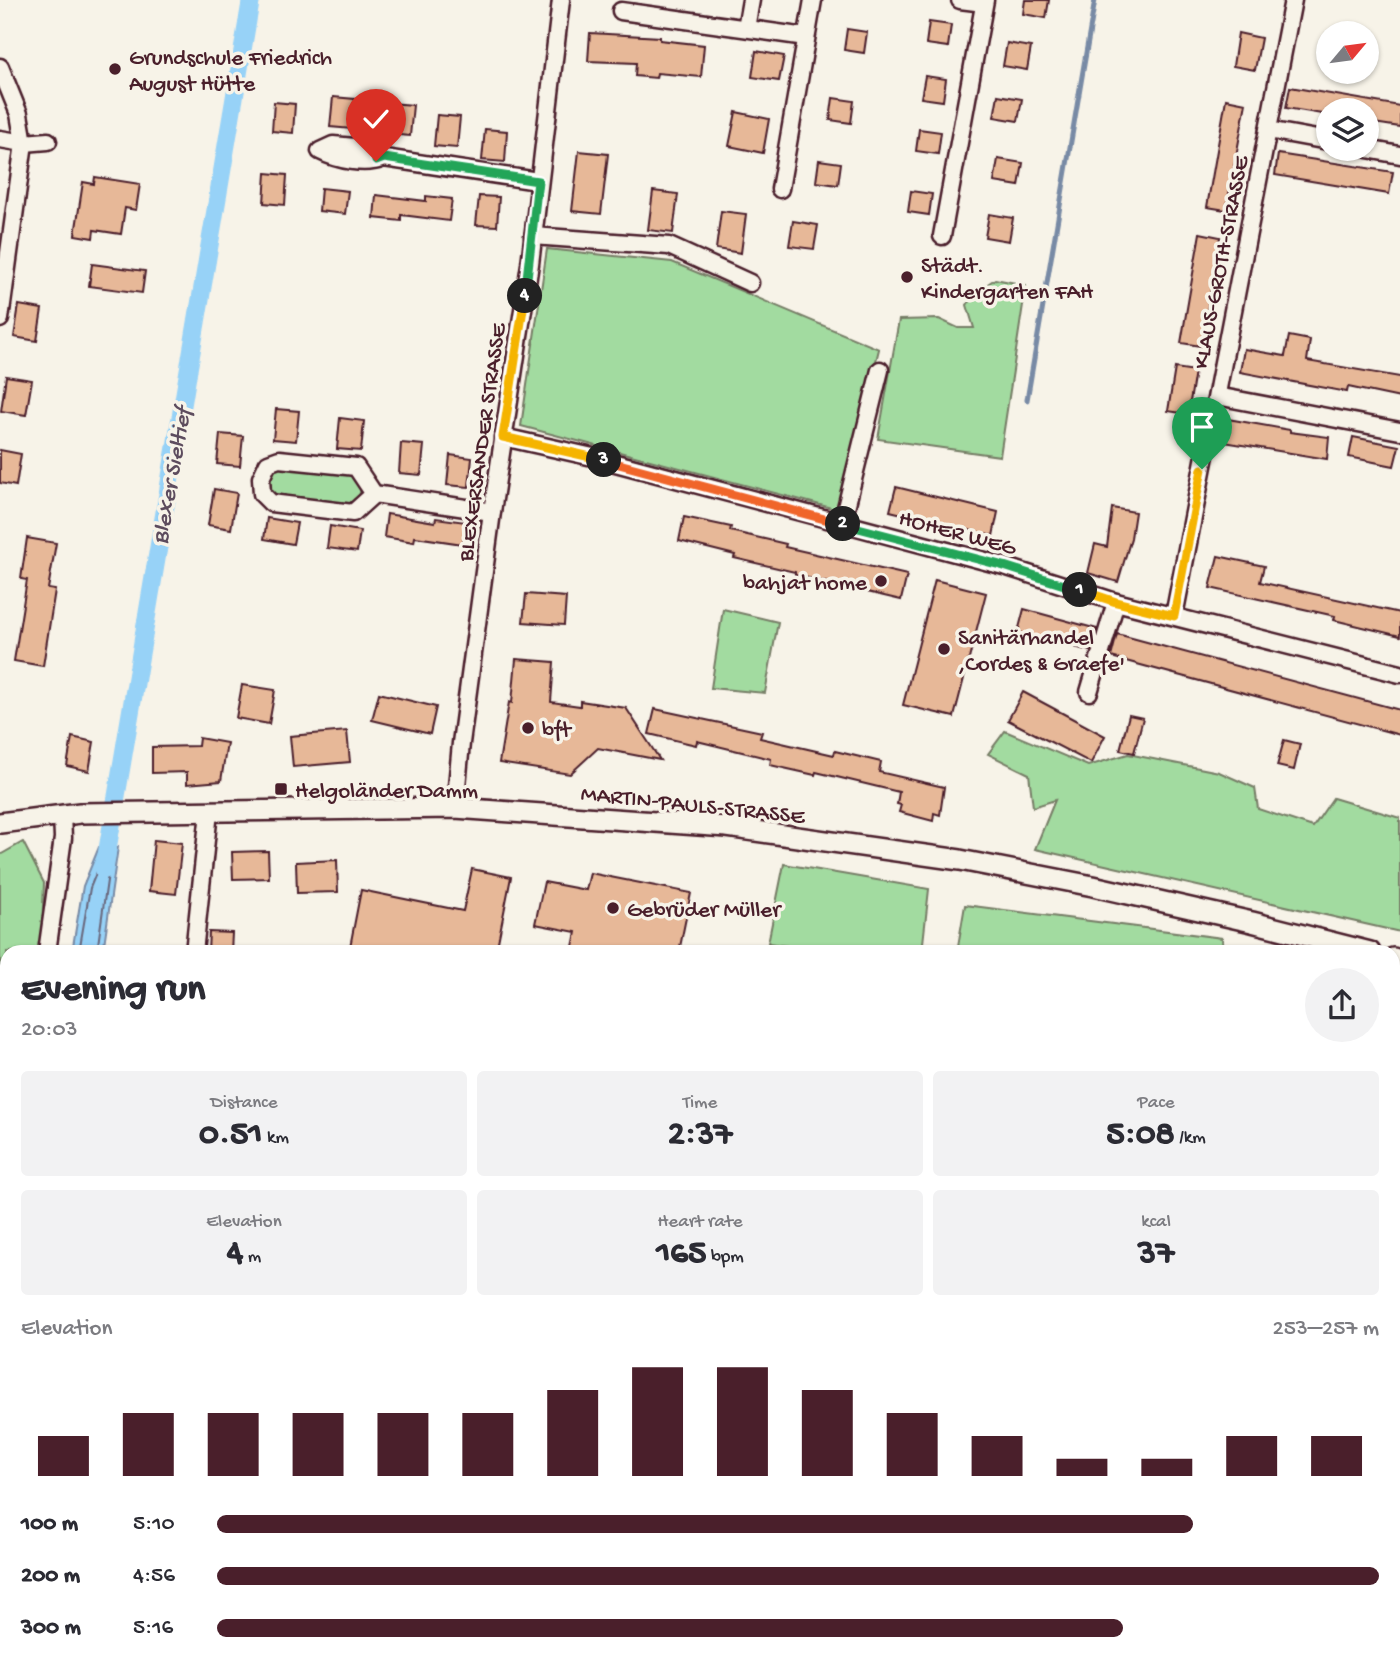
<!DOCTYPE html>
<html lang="en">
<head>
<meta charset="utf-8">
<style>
  body { margin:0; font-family:"Gochi Hand",sans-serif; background:#f2f2f3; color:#2b2b33; height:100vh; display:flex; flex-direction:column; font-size:26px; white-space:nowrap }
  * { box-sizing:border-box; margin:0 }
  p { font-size:23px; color:#7c7c81 }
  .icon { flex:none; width:38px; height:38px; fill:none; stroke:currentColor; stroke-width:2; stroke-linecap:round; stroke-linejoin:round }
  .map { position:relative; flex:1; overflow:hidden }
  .details { position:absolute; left:0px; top:945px; width:1400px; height:726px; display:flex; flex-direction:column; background:#fff; border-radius:21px 21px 0 0; box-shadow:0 2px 5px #0004 }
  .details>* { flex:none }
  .needle { width:46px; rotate:61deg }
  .buttons { position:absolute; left:1316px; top:21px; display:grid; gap:14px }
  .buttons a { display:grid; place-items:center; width:63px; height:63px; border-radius:50%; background:#fff; box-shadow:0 2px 5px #0004; font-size:35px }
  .pin { position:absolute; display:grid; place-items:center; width:60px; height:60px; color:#fff; margin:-72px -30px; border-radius:50% 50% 50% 0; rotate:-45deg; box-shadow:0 0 7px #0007 }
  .pin .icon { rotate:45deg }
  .km { position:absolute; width:35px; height:35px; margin:-18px; border-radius:50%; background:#222; color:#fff; font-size:19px; line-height:35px; text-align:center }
  .round { display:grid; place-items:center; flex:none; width:74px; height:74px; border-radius:37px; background:#f2f2f3 }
  .summary { display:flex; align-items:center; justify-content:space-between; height:119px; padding:0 21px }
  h1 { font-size:38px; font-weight:700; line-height:52px }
  .figures { display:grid; grid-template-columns:repeat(3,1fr); gap:10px; height:119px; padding:7px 21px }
  .figures div { display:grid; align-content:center; border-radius:7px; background:#f2f2f3; text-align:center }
  .figures b { font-size:35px; font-weight:700 }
  .figures small { font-size:19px; font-weight:400 }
  .figures p { font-size:19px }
  .chart { height:196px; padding:14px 21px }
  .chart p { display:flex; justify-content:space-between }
  .chart svg { width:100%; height:126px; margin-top:7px; stroke:#4a1f2b; stroke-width:6 }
  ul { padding:0 21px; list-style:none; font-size:23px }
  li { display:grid; grid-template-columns:112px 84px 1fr; align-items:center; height:52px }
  li i { height:18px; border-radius:9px; background:#4a1f2b }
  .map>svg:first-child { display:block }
</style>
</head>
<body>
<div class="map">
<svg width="1400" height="1671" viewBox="0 0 1400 1671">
  <rect width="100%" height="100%" fill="#f7f3e8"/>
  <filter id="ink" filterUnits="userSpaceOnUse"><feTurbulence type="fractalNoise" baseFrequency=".0143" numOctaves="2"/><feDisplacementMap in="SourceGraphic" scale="14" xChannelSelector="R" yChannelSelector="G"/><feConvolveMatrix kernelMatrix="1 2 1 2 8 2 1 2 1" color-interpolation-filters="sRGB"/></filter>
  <g filter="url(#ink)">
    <g fill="#a2dba0" stroke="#767d66" stroke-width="2">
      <polygon points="547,249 672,262 879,349 839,510 521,426"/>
      <polygon points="995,279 1026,285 1000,456 878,439 899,320 939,319 958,328 974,328 967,305 976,292"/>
      <path d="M282 467 357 476C362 488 362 495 353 505L277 496 268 486 267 478 273 470Z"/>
      <polygon points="723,609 778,622 765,693 711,688"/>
      <polygon points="1005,731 1088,766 1128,754 1219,772 1255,788 1258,809 1313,827 1333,798 1400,818 1400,932 1035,849 1055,800 1033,807 1029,774 988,754"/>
      <polygon points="23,842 44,883 41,952 7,952 7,1024 0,1029 0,855"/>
      <polygon points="784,864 929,889 922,952 828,952 768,943"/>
      <polygon points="965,905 1222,938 1223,952 957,952"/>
      <polygon points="1393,986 1400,988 1400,1256 1393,1254"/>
      <polygon points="0,1085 7,1086 7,1333 0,1372"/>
    </g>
    <g fill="#97d2f7" stroke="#788aa5" stroke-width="2">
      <polygon points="99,847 118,847 103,952 72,952 83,886"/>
      <polygon points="7,1333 7,1547 0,1595 0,1372"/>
      <polygon points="302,1664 372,1664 373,1671 294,1671"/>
    </g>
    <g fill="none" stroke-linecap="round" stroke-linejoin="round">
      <polyline stroke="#69677d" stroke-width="2" points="79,952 90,888 103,856 107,855 110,859 97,952"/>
      <polyline stroke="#788aa5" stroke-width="5" points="1027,400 1095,0"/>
      <polyline stroke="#97d2f7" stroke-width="18" points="104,870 251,0"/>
    </g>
    <g fill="#e7b898" stroke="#4a1f2b" stroke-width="2">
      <polygon points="1025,0 1049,0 1046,18 1023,14"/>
      <polygon points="929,22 951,25 948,47 926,44"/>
      <polygon points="847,29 867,32 864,53 844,50"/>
      <polygon points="590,33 660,37 660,40 704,45 701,77 657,73 656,78 635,76 636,63 588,61"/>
      <polygon points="1238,33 1261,38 1255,70 1233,66"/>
      <polygon points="1007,43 1031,47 1027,70 1003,66"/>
      <polygon points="756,51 784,56 779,81 752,77"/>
      <polygon points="925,76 946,79 943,101 921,98"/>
      <polygon points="1290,87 1400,106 1400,127 1367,122 1367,110 1328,110 1328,115 1286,108"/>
      <polygon points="998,95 1022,99 1018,121 994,117"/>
      <polygon points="333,97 355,99 352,129 330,127"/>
      <polygon points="833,98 854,101 851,123 830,120"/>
      <polygon points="1226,99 1246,103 1226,210 1207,207"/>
      <polygon points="274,102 295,104 293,133 272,131"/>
      <polygon points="390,103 413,105 410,136 388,134"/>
      <polygon points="736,112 769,119 763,153 729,146"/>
      <polygon points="437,115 460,117 457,148 434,146"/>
      <polygon points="485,129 507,131 505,162 482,160"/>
      <polygon points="919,129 941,132 938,154 916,151"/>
      <polygon points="579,151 608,154 601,214 572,211"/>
      <polygon points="1278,154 1393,172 1389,194 1275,175"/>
      <polygon points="998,159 1023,163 1019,186 994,182"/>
      <polygon points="819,160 841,163 838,185 816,182"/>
      <polygon points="266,173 287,175 285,205 264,203"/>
      <polygon points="95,177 140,184 136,210 125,208 121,234 94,230 93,238 75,235 83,182 94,184"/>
      <polygon points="321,188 348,191 345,214 319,211"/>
      <polygon points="653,191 678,194 673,233 648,230"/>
      <polygon points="911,191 932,194 929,215 908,212"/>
      <polygon points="376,195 426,201 426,196 452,199 449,221 401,215 401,221 374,218"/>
      <polygon points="479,196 499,197 497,226 476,225"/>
      <polygon points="721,211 746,214 741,253 716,249"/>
      <polygon points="989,214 1013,218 1009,241 985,237"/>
      <polygon points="793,221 818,225 814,249 789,246"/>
      <polygon points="1200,233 1220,237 1201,346 1181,343"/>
      <polygon points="92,264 145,271 142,293 89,286"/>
      <polygon points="19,305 42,309 37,341 14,337"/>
      <polygon points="1289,336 1310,340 1307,361 1400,377 1400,398 1348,387 1347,392 1240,372 1244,349 1285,356"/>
      <polygon points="1175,368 1195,371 1188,414 1168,411"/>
      <polygon points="6,376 32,380 26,415 1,411"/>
      <polygon points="276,409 299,411 296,441 273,439"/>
      <polygon points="340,418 364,421 361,451 337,449"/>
      <polygon points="1228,419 1290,430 1290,432 1329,437 1327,459 1224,442"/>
      <polygon points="220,434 243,436 240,466 217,464"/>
      <polygon points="1353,437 1399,446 1394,466 1349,457"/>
      <polygon points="401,443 424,445 421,475 399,473"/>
      <polygon points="0,450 21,454 16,486 0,483"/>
      <polygon points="450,455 472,458 469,487 447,485"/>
      <polygon points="896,487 998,512 993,536 890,511"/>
      <polygon points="214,489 237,493 231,529 208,525"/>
      <polygon points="1112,508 1135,512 1131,538 1118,582 1088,573 1095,544 1107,547"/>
      <polygon points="387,514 435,522 436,518 466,522 463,544 415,537 414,542 384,537"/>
      <polygon points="684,517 731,527 730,531 786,544 785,547 907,575 901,600 795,575 795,572 734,558 735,555 679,541"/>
      <polygon points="267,518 297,523 293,544 264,539"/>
      <polygon points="330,526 360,531 357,552 327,548"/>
      <polygon points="27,538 56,543 48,589 55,590 43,666 14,661 27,580 21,579"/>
      <polygon points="1218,556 1264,566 1260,582 1400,613 1400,636 1334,620 1335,616 1210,588"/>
      <polygon points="935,580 986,593 954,717 903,705"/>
      <polygon points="526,594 566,597 564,625 523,622"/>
      <polygon points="1024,609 1097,629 1090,651 1018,632"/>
      <polygon points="1117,634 1400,710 1400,735 1111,657"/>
      <polygon points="516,659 554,662 551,702 580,706 580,701 626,708 660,760 598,748 570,774 499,763 509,702 512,703"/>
      <polygon points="242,685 275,690 269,724 236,718"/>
      <polygon points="1023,692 1105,736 1091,763 1008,720"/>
      <polygon points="379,693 436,707 430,734 372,720"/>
      <polygon points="655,709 762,732 760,738 834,755 835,751 881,762 879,772 944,787 940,815 934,813 933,821 899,812 901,805 897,804 899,792 816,772 815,775 770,765 771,759 697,741 696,745 649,734"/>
      <polygon points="1129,715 1143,718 1134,753 1120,750"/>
      <polygon points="347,731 350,762 293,767 290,736"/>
      <polygon points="72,737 94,742 89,771 67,766"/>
      <polygon points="199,738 227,743 221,781 187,784 187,772 152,773 152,747 198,746"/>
      <polygon points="1284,740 1300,744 1294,770 1277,766"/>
      <polygon points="154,840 182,843 176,894 149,891"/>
      <polygon points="268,851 269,878 233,879 232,852"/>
      <polygon points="337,860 338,892 297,893 296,862"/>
      <polygon points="472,869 511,877 496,952 349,952 361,890 463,911"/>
      <polygon points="590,873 691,893 679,952 572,952 576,932 535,924 544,882 586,890"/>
      <polygon points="209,932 232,933 231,952 208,952"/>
    </g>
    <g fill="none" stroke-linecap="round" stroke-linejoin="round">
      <g stroke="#4a1f2b" stroke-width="21">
        <g id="minor">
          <polyline points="960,0 984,3"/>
          <polyline points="621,11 806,37"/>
          <polyline points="746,28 751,0"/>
          <polyline points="0,67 19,114 24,143 0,319"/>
          <polyline points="1268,130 1328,141"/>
          <polyline points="0,139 24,143 48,141"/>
          <polyline points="1367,149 1400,155"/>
          <path d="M384 158C366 166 337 160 320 151L333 145 376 149 384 158 538 181"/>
          <polyline points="780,189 813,0"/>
          <polyline points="533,236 669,246 750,283"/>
          <polyline points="942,236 985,0"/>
          <polyline points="1217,396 1400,431"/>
          <polyline points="503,437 593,457 1004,566 1116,602 1400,674"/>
          <polyline points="374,494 353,513 271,503 262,494 261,478 268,463 279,459 356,467 374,494 492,512"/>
          <polyline points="842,524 880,370"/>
          <polyline points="1174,616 1293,0"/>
          <polyline points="1089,692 1116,602"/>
          <polyline points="455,808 461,743 492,512 530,264 561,0"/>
          <polyline points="47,952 63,838 62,814"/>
          <polyline points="194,952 209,812"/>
          <polyline points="0,1040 7,1035"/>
          <polyline points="1393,1330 1400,1332"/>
          <polyline points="1393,1579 1400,1534"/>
          <polyline points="1379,1671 1380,1664"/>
        </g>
      </g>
      <g stroke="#4a1f2b" stroke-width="24">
        <g id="tertiary">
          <polyline points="0,823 80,813 455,808 727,827 960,860 1093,886 1252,922 1370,952"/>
          <polyline points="1393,958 1400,960"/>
        </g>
      </g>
      <use href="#minor" stroke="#f7f3e8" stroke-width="16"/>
      <use href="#tertiary" stroke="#f7f3e8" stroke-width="19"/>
      <polyline stroke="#4a1f2b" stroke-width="5" points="0,1021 7,1021"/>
    </g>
  </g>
  <g fill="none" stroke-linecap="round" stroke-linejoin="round" filter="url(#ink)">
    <g stroke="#fff" stroke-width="14">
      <polyline id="split-1" points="1080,590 1116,602 1174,616 1202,469"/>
    </g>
    <g stroke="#fff" stroke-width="14">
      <polyline id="split-2" points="843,524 1004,566 1080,590"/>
    </g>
    <g stroke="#fff" stroke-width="14">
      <polyline id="split-3" points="604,460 843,524"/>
    </g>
    <g stroke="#fff" stroke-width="14">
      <polyline id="split-4" points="525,296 503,437 604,460"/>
    </g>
    <g stroke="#fff" stroke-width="14">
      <polyline id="split-5" points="376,161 384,158 538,181 525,296"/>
    </g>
    <use href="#split-1" stroke="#f5b400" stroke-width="9"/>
    <use href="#split-2" stroke="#22a559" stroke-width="9"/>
    <use href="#split-3" stroke="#f0652b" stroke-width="9"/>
    <use href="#split-4" stroke="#f5b400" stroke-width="9"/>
    <use href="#split-5" stroke="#22a559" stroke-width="9"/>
  </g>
  <g fill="#4a1f2b" stroke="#f7f3e8" stroke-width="2.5">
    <circle cx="115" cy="69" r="7"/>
    <circle cx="907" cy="277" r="7"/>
    <circle cx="881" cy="581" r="7"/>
    <circle cx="944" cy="649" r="7"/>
    <circle cx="528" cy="728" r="7"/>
    <rect x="274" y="782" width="14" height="14" rx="3.5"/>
    <circle cx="613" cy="908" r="7"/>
  </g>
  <g text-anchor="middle" stroke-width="7" stroke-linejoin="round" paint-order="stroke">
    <g font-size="23" fill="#4a1f2b" stroke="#f7f3e8" text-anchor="start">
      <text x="129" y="64">Grundschule Friedrich<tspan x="129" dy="26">August Hütte</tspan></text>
      <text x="921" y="272">Städt.<tspan x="921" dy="26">Kindergarten FAH</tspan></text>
      <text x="867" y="589" text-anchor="end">bahjat home</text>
      <text x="958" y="644">Sanitärhandel<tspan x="958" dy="26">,Cordes &amp; Graefe'</tspan></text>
      <text x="542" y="736">bft</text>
      <text x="295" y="797">Helgoländer Damm</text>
      <text x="627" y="916">Gebrüder Müller</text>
    </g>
    <g font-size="23" fill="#4a1f2b" stroke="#f7f3e8">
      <text transform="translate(1219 262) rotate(-79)" y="8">KLAUS-GROTH-STRASSE</text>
      <text transform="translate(480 442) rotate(-82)" y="8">BLEXERSANDER STRASSE</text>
      <text transform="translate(958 531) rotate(15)" y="8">HOHER WEG</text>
      <text transform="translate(693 803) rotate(6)" y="8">MARTIN-PAULS-STRASSE</text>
    </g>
    <g font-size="24" font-style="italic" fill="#5d4c5e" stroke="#f7f3e8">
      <text transform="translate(170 476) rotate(-80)" y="8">Blexer Sieltief</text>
    </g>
  </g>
</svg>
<div class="buttons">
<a><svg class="needle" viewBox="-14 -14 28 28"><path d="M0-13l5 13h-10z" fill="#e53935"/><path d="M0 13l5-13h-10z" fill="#7c7c81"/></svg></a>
<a><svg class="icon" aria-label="layers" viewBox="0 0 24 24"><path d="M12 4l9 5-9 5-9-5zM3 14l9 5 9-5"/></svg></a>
</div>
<div class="pin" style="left:1202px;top:469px;background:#1e9e55"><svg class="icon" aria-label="arrive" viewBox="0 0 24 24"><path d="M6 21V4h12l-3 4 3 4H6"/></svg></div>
<div class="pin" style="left:376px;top:161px;background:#d93025"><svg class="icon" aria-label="check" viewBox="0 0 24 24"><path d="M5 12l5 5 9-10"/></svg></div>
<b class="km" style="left:1080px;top:590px">1</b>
<b class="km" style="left:843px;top:524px">2</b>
<b class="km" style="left:604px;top:460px">3</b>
<b class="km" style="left:525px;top:296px">4</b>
<section class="details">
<div class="summary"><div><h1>Evening run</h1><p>20:03</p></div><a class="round"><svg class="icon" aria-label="share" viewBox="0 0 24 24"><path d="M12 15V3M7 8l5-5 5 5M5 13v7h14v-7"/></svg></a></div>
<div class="figures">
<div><p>Distance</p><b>0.51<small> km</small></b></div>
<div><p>Time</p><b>2:37</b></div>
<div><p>Pace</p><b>5:08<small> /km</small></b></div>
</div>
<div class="figures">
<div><p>Elevation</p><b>4<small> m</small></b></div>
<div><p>Heart rate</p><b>165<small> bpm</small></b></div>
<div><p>kcal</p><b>37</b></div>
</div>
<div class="chart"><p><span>Elevation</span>253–257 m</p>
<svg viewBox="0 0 160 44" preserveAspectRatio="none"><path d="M5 44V30M15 44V22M25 44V22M35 44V22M45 44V22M55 44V22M65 44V14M75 44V6M85 44V6M95 44V14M105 44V22M115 44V30M125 44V38M135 44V38M145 44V30M155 44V30"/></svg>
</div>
<ul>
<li><b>100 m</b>5:10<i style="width:84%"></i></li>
<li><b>200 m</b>4:56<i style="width:100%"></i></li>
<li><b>300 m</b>5:16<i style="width:78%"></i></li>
</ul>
</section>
</div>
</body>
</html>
